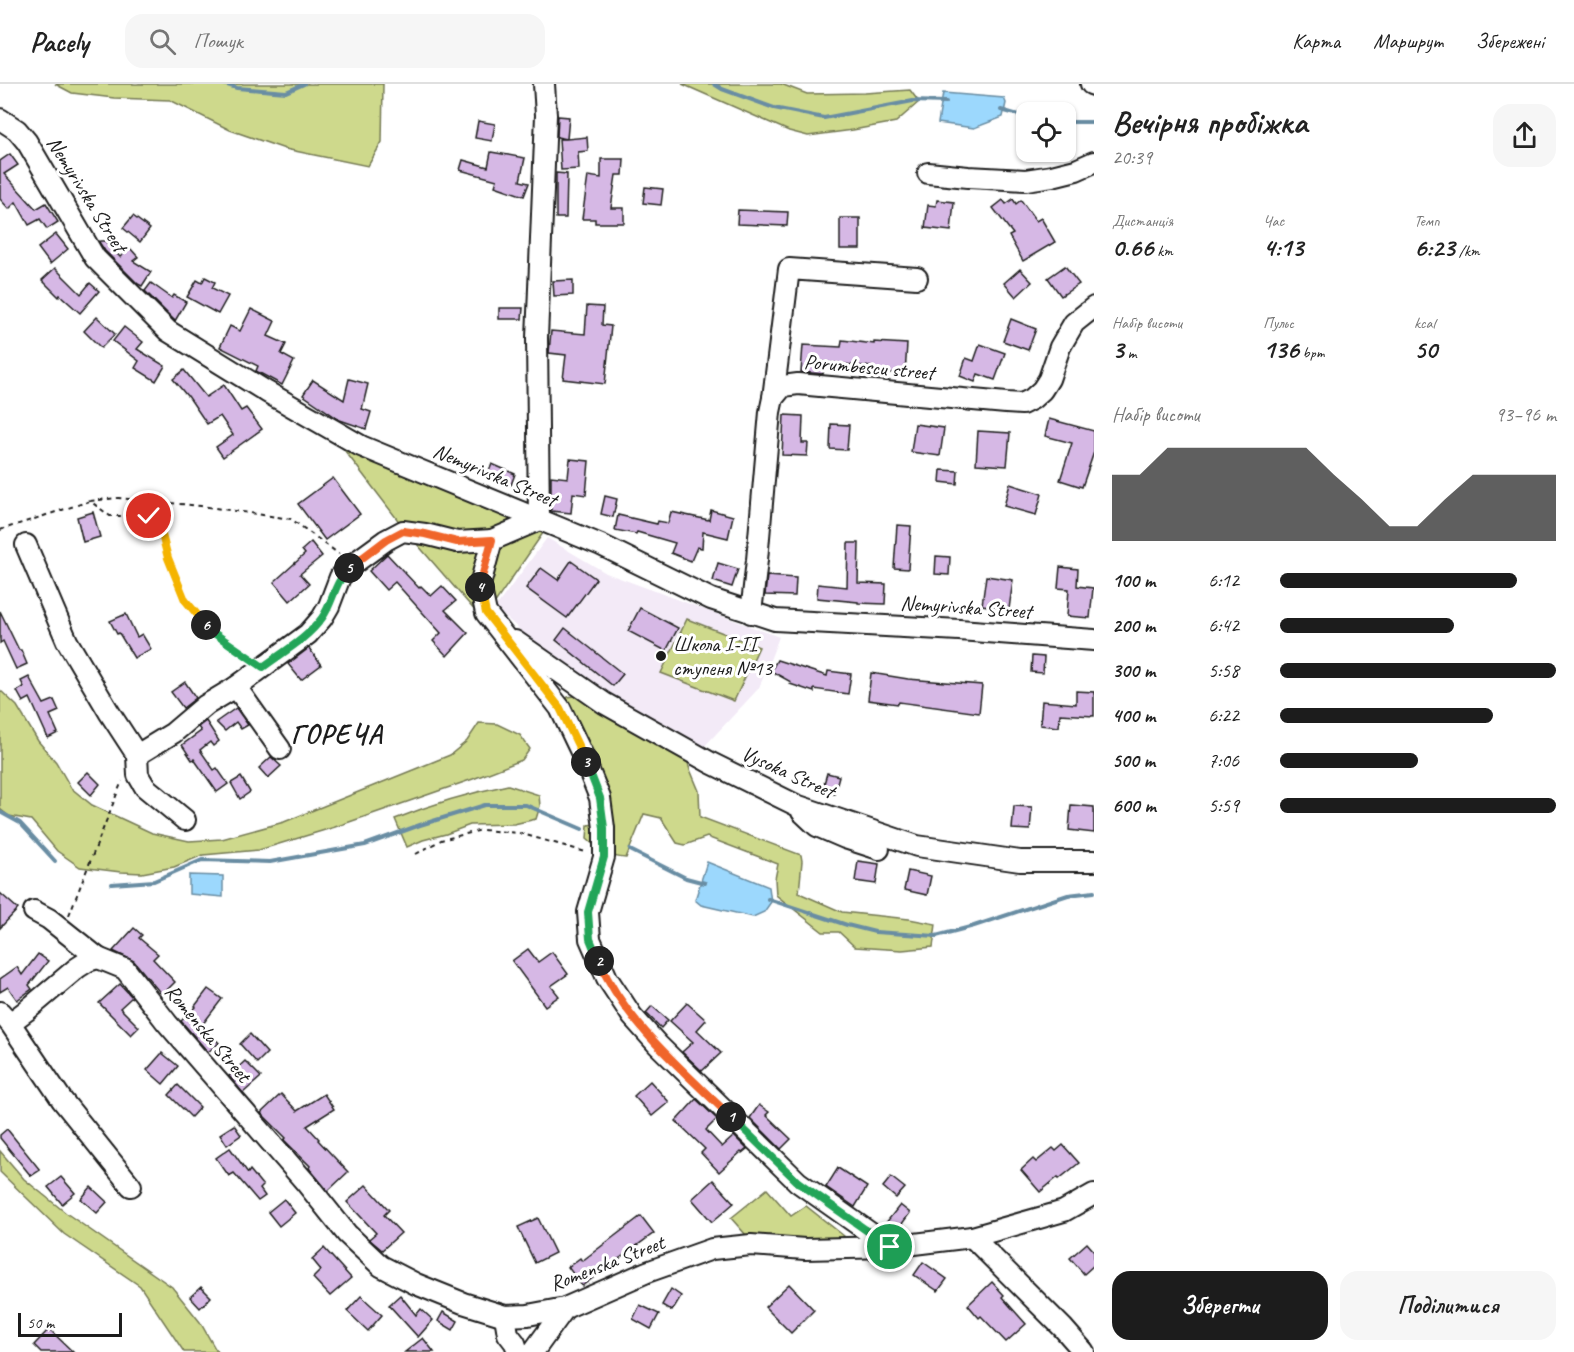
<!DOCTYPE html>
<html lang="uk">
<head>
<meta charset="utf-8">
<style>
  body { margin:0; font-family:Caveat,sans-serif; background:#f6f6f6; color:#222; height:100vh; display:flex; flex-direction:column; font-size:22px; white-space:nowrap }
  * { box-sizing:border-box; margin:0 }
  p { font-size:20px; color:#767676 }
  .icon { flex:none; width:33px; height:33px; fill:none; stroke:currentColor; stroke-width:2; stroke-linecap:round; stroke-linejoin:round }
  .map { position:relative; flex:1; overflow:hidden }
  .details { display:flex; flex-direction:column; background:#fff; width:480px }
  .details>* { flex:none }
  .buttons { position:absolute; left:1016px; top:18px; display:grid; gap:12px }
  .buttons a { display:grid; place-items:center; width:60px; height:60px; border-radius:12px; background:#fff; box-shadow:0 2px 4px #0004; font-size:30px }
  .scale { position:absolute; left:18px; bottom:15px; width:104px; box-sizing:border-box; padding-left:6px; border:3px solid #1c1c1c; border-top:0; font-size:16px; line-height:21px; white-space:nowrap; color:#1c1c1c; -webkit-text-stroke:4px #fff; paint-order:stroke }
  .pin { position:absolute; display:grid; place-items:center; width:51px; height:51px; color:#fff; margin:-26px; border:3px solid #fff; border-radius:50%; box-shadow:0 2px 6px #0007 }
  .km { position:absolute; width:30px; height:30px; margin:-15px; border-radius:50%; background:#222; color:#fff; font-size:16px; line-height:30px; text-align:center }
  .round { display:grid; place-items:center; flex:none; width:63px; height:63px; border-radius:18px; background:#f6f6f6 }
  .head { display:flex; align-items:center; justify-content:space-between; height:102px; padding:0 18px }
  h1 { font-size:33px; font-weight:600; line-height:45px }
  .figures { display:grid; grid-template-columns:repeat(3,1fr); gap:9px; height:102px; padding:6px 18px }
  .figures div { display:grid; align-content:center }
  .figures b { font-size:26px; font-weight:600 }
  .figures small { font-size:16px; font-weight:400 }
  .figures p { font-size:16px }
  .chart { height:168px; padding:12px 18px }
  .chart p { display:flex; justify-content:space-between }
  .chart svg { width:100%; height:108px; margin-top:6px; fill:#1c1c1c; opacity:.7 }
  .primary-button { display:flex; gap:12px; margin-top:auto; padding:12px 18px }
  .primary-button a { flex:1; height:69px; border-radius:18px; background:#1c1c1c; color:#fff; font-size:24px; font-weight:600; line-height:69px; text-align:center }
  .primary-button a+a { background:#f6f6f6; color:#222 }
  ul { padding:0 18px; list-style:none; font-size:20px }
  li { display:grid; grid-template-columns:96px 72px 1fr; align-items:center; height:45px }
  li i { height:15px; border-radius:8px; background:#1c1c1c }
  header { display:flex; align-items:center; gap:36px; box-sizing:border-box; height:84px; padding:0 30px; background:#fff; border-bottom:2px solid #e0e0e0 }
  header strong { font-size:28px }
  nav { display:flex; gap:33px; margin-inline-start:auto; font-size:21px }
  .search { width:420px; height:54px; background:#f6f6f6; display:flex; align-items:center; gap:15px; box-sizing:border-box; padding:0 21px; border-radius:18px; color:#767676; font-size:22px }
  main { display:flex; flex:1; min-height:0 }
  .map>svg:first-child { display:block }
</style>
</head>
<body>
<header>
<strong>Pacely</strong>
<div class="search"><svg class="icon" aria-label="search" viewBox="0 0 24 24"><circle cx="10" cy="10" r="6"/><path d="M15 15l6 6"/></svg>Пошук</div>
<nav><a>Карта</a><a>Маршрут</a><a>Збережені</a></nav>
</header>
<main>
<div class="map">
<svg width="1094" height="1268" viewBox="0 0 1094 1268">
  <rect width="100%" height="100%" fill="#fff"/>
  <filter id="ink" filterUnits="userSpaceOnUse"><feTurbulence type="fractalNoise" baseFrequency=".0167" numOctaves="2"/><feDisplacementMap in="SourceGraphic" scale="12" xChannelSelector="R" yChannelSelector="G"/><feConvolveMatrix kernelMatrix="1 2 1 2 8 2 1 2 1" color-interpolation-filters="sRGB"/></filter>
  <g filter="url(#ink)">
    <polygon fill="#f3eaf7" points="547,454 606,489 779,553 759,604 701,666 572,591 495,524"/>
    <g fill="#ced98c" stroke="#757a54" stroke-width="1.5">
      <polygon points="55,0 383,0 382,58 368,82 285,65 230,46 170,16 114,14 72,9"/>
      <polygon points="682,0 781,0 807,10 865,9 910,6 919,18 896,38 853,46 808,52 789,47"/>
      <polygon points="342,363 369,371 543,449 483,536 410,452"/>
      <polygon points="687,535 759,563 734,617 661,589"/>
      <polygon points="0,606 17,622 38,657 56,678 71,704 92,721 152,749 189,757 222,755 284,738 450,671 467,657 479,639 497,640 520,651 530,665 522,676 473,695 335,743 259,766 203,771 174,783 142,789 121,788 80,783 57,767 31,736 9,732 0,725"/>
      <path d="M581 611 686 669 689 683 699 707 700 733 801 771 802 777 799 809 842 828 909 835 936 840 933 863 902 866 855 863 839 848H823L776 811 775 795 778 780 707 753 685 761 677 759 661 734 644 730 626 774C608 773 600 767 587 755L588 741 610 738 564 619 568 613Z"/>
      <path d="M508 701 539 711 540 722 536 735 514 740 470 741 446 750 423 756 407 763 395 735C432 720 469 709 508 701Z"/>
      <polygon points="0,1067 24,1095 66,1129 172,1203 200,1238 217,1268 184,1268 140,1202 64,1150 0,1088"/>
      <polygon points="767,1105 791,1132 806,1122 844,1152 843,1157 786,1157 746,1151 731,1134"/>
    </g>
    <g fill="#9cd8fd" stroke="#698da3" stroke-width="1.5">
      <polygon points="943,9 1004,14 1006,19 1003,33 974,44 938,39"/>
      <polygon points="707,778 769,803 771,818 764,828 753,833 701,821 695,816"/>
      <polygon points="189,791 223,792 223,813 189,810"/>
    </g>
    <g fill="none" stroke-linecap="round" stroke-linejoin="round">
      <g stroke="#698da3" stroke-width="4">
        <polyline points="224,0 237,4 286,8 304,0"/>
        <polyline points="714,0 722,5 774,24 824,34 913,17 946,18"/>
        <polyline points="1001,26 1026,33"/>
        <polyline points="1065,38 1094,38"/>
        <polyline points="0,728 20,739 55,777"/>
        <polyline points="630,766 686,794 705,799"/>
        <polyline points="112,800 154,797 202,776 270,778 365,761 420,741 485,721 526,721 582,745"/>
        <polyline points="768,815 847,841 875,848 936,852 974,842 1068,811 1094,808"/>
      </g>
    </g>
    <g fill="#d6b8e5" stroke="#1c1c1c" stroke-width="1.5">
      <polygon points="558,32 569,33 567,55 587,53 588,67 578,68 579,85 561,86 559,55 567,55 557,53"/>
      <polygon points="478,37 495,40 492,57 475,54"/>
      <polygon points="491,68 525,74 520,97 529,99 524,112 495,102 497,96 460,86 463,76 488,83"/>
      <polygon points="10,70 18,81 4,90 36,125 46,119 58,138 47,145 40,135 29,141 16,118 9,125 0,115 0,77"/>
      <polygon points="601,75 624,75 623,91 616,91 611,124 624,124 624,139 595,139 595,135 582,135 588,92 601,94"/>
      <polygon points="556,89 567,90 566,134 556,134"/>
      <polygon points="645,103 663,105 661,121 643,119"/>
      <polygon points="1013,115 1016,120 1021,116 1036,137 1041,134 1055,158 1023,177 1009,152 1013,150 993,124 1003,116 1006,120"/>
      <polygon points="937,116 954,118 951,147 925,144 928,121 936,122"/>
      <polygon points="738,126 788,128 787,142 737,140"/>
      <polygon points="133,132 150,145 140,158 123,144"/>
      <rect x="840" y="134" width="20" height="31"/>
      <polygon points="56,150 68,165 50,180 38,164"/>
      <polygon points="100,157 105,157 120,173 130,164 138,173 133,177 151,188 142,202 138,200 105,167 99,158"/>
      <polygon points="1065,182 1079,200 1061,212 1048,194"/>
      <polygon points="55,184 81,210 90,199 99,207 80,229 60,211 59,213 42,196"/>
      <polygon points="1020,185 1032,198 1016,213 1004,199"/>
      <polygon points="205,193 215,198 212,204 228,212 218,230 187,213 197,196 202,199"/>
      <polygon points="573,196 573,211 554,212 553,197"/>
      <polygon points="151,199 172,214 174,211 186,218 175,237 145,207"/>
      <polygon points="587,222 603,223 602,241 611,242 605,300 563,295 566,271 549,269 551,247 585,250"/>
      <polygon points="499,224 523,224 522,235 499,235"/>
      <polygon points="251,225 275,237 268,252 286,260 281,270 294,277 282,301 256,287 258,282 220,263 230,242 240,247"/>
      <polygon points="97,233 115,250 101,264 84,247"/>
      <polygon points="1011,235 1036,245 1028,266 1003,257"/>
      <polygon points="124,243 143,258 137,265 165,282 156,297 135,284 139,277 113,257"/>
      <polygon points="842,256 874,260 874,258 907,260 905,290 872,287 872,283 824,278 823,290 801,288 803,261 841,263"/>
      <polygon points="980,260 1005,269 995,296 978,290 975,298 960,292 966,274 974,277"/>
      <polygon points="184,286 206,313 224,301 241,327 246,324 262,345 223,373 216,363 233,351 220,332 207,340 188,312 187,312 173,295"/>
      <polygon points="349,295 368,300 362,325 371,328 366,345 340,336 303,311 313,296 344,316"/>
      <polygon points="784,331 803,332 802,359 808,359 807,372 782,371"/>
      <polygon points="1049,335 1094,347 1094,368 1082,403 1060,396 1072,359 1045,352"/>
      <polygon points="831,340 849,341 847,366 830,365"/>
      <polygon points="915,340 944,344 940,372 911,368"/>
      <polygon points="978,347 1010,349 1007,382 976,380"/>
      <polygon points="570,375 589,377 586,411 573,409 571,429 551,427 551,392 568,394"/>
      <polygon points="492,380 515,390 511,401 487,392"/>
      <polygon points="941,386 958,387 957,400 940,398"/>
      <polygon points="333,394 360,430 325,456 298,420"/>
      <polygon points="1010,400 1042,410 1036,431 1004,422"/>
      <polygon points="605,412 617,415 613,433 601,430"/>
      <polygon points="711,426 733,432 728,454 703,448 702,464 697,463 691,477 671,469 675,459 637,448 636,450 615,446 618,431 657,440 658,437 668,439 671,428 709,436"/>
      <polygon points="93,428 100,453 83,458 77,433"/>
      <polygon points="897,441 911,442 908,485 894,484"/>
      <polygon points="311,458 322,472 300,490 309,500 290,517 274,498 305,470 302,466"/>
      <polygon points="848,459 859,459 858,499 886,500 885,520 858,519 858,518 817,514 818,500 847,503"/>
      <polygon points="387,470 419,504 421,502 431,512 442,502 456,517 445,526 468,549 447,572 433,557 441,549 395,498 386,506 369,487"/>
      <polygon points="936,472 950,473 949,491 935,490"/>
      <polygon points="571,477 596,495 567,534 526,504 541,484 558,496"/>
      <polygon points="718,479 738,485 732,503 713,497"/>
      <polygon points="1060,483 1078,485 1077,502 1093,504 1090,534 1067,532 1069,505 1058,504"/>
      <polygon points="767,492 796,494 795,512 765,511"/>
      <polygon points="986,492 1013,496 1009,525 982,521"/>
      <polygon points="640,524 678,544 666,567 628,547"/>
      <polygon points="0,527 19,566 21,566 27,580 16,585 3,557 0,559"/>
      <polygon points="126,530 137,553 142,550 151,565 134,574 119,549 117,550 110,537"/>
      <polygon points="565,544 623,590 613,602 556,556"/>
      <polygon points="309,564 321,581 301,596 288,580"/>
      <polygon points="1032,572 1044,573 1043,589 1031,588"/>
      <polygon points="777,576 827,592 828,587 851,590 848,610 814,605 814,608 790,600 791,598 771,587"/>
      <polygon points="871,589 908,595 982,601 979,629 899,618 898,620 868,616"/>
      <polygon points="29,593 44,620 54,616 59,627 50,631 58,649 48,654 30,614 23,618 17,607 24,603 21,597"/>
      <polygon points="185,598 196,614 183,624 171,608"/>
      <polygon points="1076,607 1094,608 1094,632 1060,630 1059,643 1040,641 1042,617 1076,620"/>
      <polygon points="236,624 248,641 241,645 236,638 225,647 216,638"/>
      <polygon points="206,637 219,657 213,662 210,658 200,666 214,686 217,684 228,700 217,708 194,675 192,676 182,661 201,647 198,643"/>
      <polygon points="271,673 281,682 268,694 259,684"/>
      <polygon points="88,688 100,700 91,711 78,698"/>
      <polygon points="827,689 839,692 834,710 822,707"/>
      <polygon points="241,693 250,708 240,715 231,699"/>
      <polygon points="1071,721 1094,723 1094,749 1069,746"/>
      <polygon points="1014,722 1032,723 1030,746 1012,745"/>
      <polygon points="858,777 879,780 876,800 855,797"/>
      <polygon points="908,787 931,792 927,811 904,806"/>
      <polygon points="0,809 18,825 0,844"/>
      <polygon points="134,844 142,851 139,854 158,870 153,875 175,898 162,911 134,877 113,867"/>
      <polygon points="528,865 538,878 552,868 568,890 551,902 559,912 545,922 512,877"/>
      <polygon points="38,870 48,877 29,901 32,905 17,916 8,903 0,908 0,895 17,883 22,891"/>
      <polygon points="120,900 132,913 120,924 139,943 131,951 99,919"/>
      <polygon points="208,905 222,915 202,941 219,959 208,968 181,937 196,923 195,922"/>
      <polygon points="687,919 706,936 697,946 721,969 702,987 682,968 693,958 670,937"/>
      <polygon points="652,922 668,936 661,944 646,929"/>
      <polygon points="250,950 267,969 257,979 240,960"/>
      <polygon points="162,969 178,982 163,1000 147,986"/>
      <polygon points="245,977 261,993 243,1009 229,992"/>
      <polygon points="650,997 669,1018 652,1032 634,1012"/>
      <polygon points="178,1001 200,1023 191,1033 169,1011"/>
      <polygon points="281,1010 297,1027 324,1010 334,1025 307,1042 319,1055 318,1056 348,1088 328,1107 309,1084 310,1082 284,1056 286,1054 261,1029"/>
      <polygon points="696,1015 717,1035 706,1046 722,1063 734,1052 747,1065 742,1069 741,1068 719,1088 701,1069 705,1065 676,1037"/>
      <polygon points="759,1021 769,1028 766,1031 791,1055 781,1065 750,1034"/>
      <polygon points="234,1041 241,1051 227,1061 220,1050"/>
      <polygon points="7,1045 40,1086 31,1092 0,1054 0,1051"/>
      <polygon points="1063,1061 1079,1079 1059,1095 1058,1093 1040,1108 1021,1086 1033,1075 1036,1078 1053,1064 1056,1067"/>
      <polygon points="230,1064 248,1089 250,1086 263,1102 260,1105 265,1112 258,1117 234,1089 229,1092 216,1074"/>
      <polygon points="838,1084 867,1103 855,1123 826,1103"/>
      <polygon points="61,1093 75,1109 62,1120 48,1103"/>
      <polygon points="891,1093 905,1104 896,1114 883,1103"/>
      <polygon points="713,1096 734,1119 712,1138 692,1115"/>
      <polygon points="366,1101 389,1126 384,1131 401,1149 382,1166 369,1155 376,1149 347,1118"/>
      <polygon points="91,1103 107,1118 97,1129 81,1115"/>
      <polygon points="284,1115 295,1129 279,1142 268,1128"/>
      <polygon points="900,1121 910,1129 896,1148 885,1140"/>
      <polygon points="641,1132 654,1149 582,1202 568,1183 580,1174 582,1177"/>
      <polygon points="538,1134 555,1169 535,1179 518,1143"/>
      <polygon points="1087,1159 1094,1167 1094,1181 1084,1190 1070,1174"/>
      <polygon points="324,1164 351,1194 330,1212 313,1194 321,1186 312,1175"/>
      <polygon points="923,1178 947,1195 938,1207 914,1191"/>
      <polygon points="992,1198 1004,1211 1002,1213 1026,1240 1006,1258 981,1232 979,1234 968,1221"/>
      <polygon points="789,1200 814,1226 791,1249 765,1223"/>
      <polygon points="201,1203 211,1213 200,1224 190,1213"/>
      <polygon points="671,1205 681,1212 672,1227 662,1221"/>
      <polygon points="400,1211 416,1231 421,1225 433,1236 418,1253 389,1221"/>
      <polygon points="361,1212 382,1231 368,1247 347,1227"/>
      <polygon points="640,1221 659,1230 651,1245 633,1235"/>
      <polygon points="443,1228 458,1237 453,1246 438,1237"/>
      <polygon points="49,1245 73,1268 41,1268 34,1261"/>
      <polygon points="423,1254 434,1268 405,1268"/>
    </g>
    <g fill="none" stroke-linecap="round" stroke-linejoin="round">
      <g stroke="#1c1c1c" stroke-width="24">
        <g id="minor">
          <polyline points="544,0 546,31 537,254 539,436 492,456 480,501 486,529 560,624 583,672 600,714 604,744 604,773 588,828 590,855 607,894 632,932 658,961 798,1098 890,1163"/>
          <polyline points="1091,0 1094,1"/>
          <polyline points="0,35 17,46 27,58 95,174 168,247 267,308 361,362 601,461 711,515 775,536 959,546 1094,556"/>
          <polyline points="928,89 968,93 1026,96 1052,92 1076,86 1094,78"/>
          <polyline points="773,314 789,185 917,194"/>
          <polyline points="26,461 67,557 109,628 137,671 173,649 206,621 236,603 308,550 322,534 329,522 340,493 353,480 386,456 403,447 425,450 457,458 492,456"/>
          <polyline points="751,529 757,476 770,328 773,314 783,302 798,300 1006,319 1022,320 1032,315 1042,306 1049,295 1060,263 1074,239 1094,223"/>
          <polyline points="515,557 604,619 711,679 796,721 917,762 1020,777 1094,777"/>
          <polyline points="236,603 280,665"/>
          <polyline points="137,671 138,691 145,703 185,736"/>
          <polyline points="802,728 817,742 845,754 879,765"/>
          <polyline points="34,827 49,835 98,874"/>
          <polyline points="0,928 10,939 62,1016 131,1102"/>
          <polyline points="10,939 26,927 77,884 88,877 98,874 125,885 167,939 307,1100 347,1150 381,1182 416,1200 463,1219 505,1232 528,1231 565,1224 647,1188 712,1165 751,1161 805,1165 890,1163 972,1153 1064,1127 1094,1110"/>
          <polyline points="972,1153 1063,1244 1084,1268"/>
          <polyline points="505,1232 508,1250 515,1259 518,1268"/>
          <polyline points="533,1268 565,1224"/>
        </g>
      </g>
      <g stroke="#1c1c1c" stroke-width="2" stroke-dasharray="4.5 4.5" stroke-linecap="butt">
        <polyline points="90,417 118,414 201,422 291,435 339,470"/>
        <polyline points="0,446 90,417 110,432 149,432 159,439 168,474 185,516 211,547 248,573"/>
        <polyline points="416,770 441,756 482,746 519,749 586,768"/>
        <polyline points="69,831 122,697"/>
      </g>
      <use href="#minor" stroke="#fff" stroke-width="20"/>
    </g>
  </g>
  <g fill="none" stroke-linecap="round" stroke-linejoin="round" filter="url(#ink)">
    <g stroke="#fff" stroke-width="12">
      <polyline id="split-1" points="731,1033 798,1098 890,1163"/>
    </g>
    <g stroke="#fff" stroke-width="12">
      <path id="split-2" d="M599 877C626 940 683 986 731 1033"/>
    </g>
    <g stroke="#fff" stroke-width="12">
      <polyline id="split-3" points="586,678 600,714 604,744 604,773 588,828 590,855 599,877"/>
    </g>
    <g stroke="#fff" stroke-width="12">
      <polyline id="split-4" points="480,503 486,529 560,624 586,678"/>
    </g>
    <g stroke="#fff" stroke-width="12">
      <polyline id="split-5" points="349,484 386,456 403,447 425,450 457,458 492,456 480,501 480,503"/>
    </g>
    <g stroke="#fff" stroke-width="12">
      <path id="split-6" d="M206 541 211 547 263 583C283 568 307 555 322 534 334 517 333 501 349 484"/>
    </g>
    <g stroke="#fff" stroke-width="12">
      <polyline id="split-7" points="149,432 159,439 168,474 185,516 206,541"/>
    </g>
    <use href="#split-1" stroke="#22a559" stroke-width="8"/>
    <use href="#split-2" stroke="#f0652b" stroke-width="8"/>
    <use href="#split-3" stroke="#22a559" stroke-width="8"/>
    <use href="#split-4" stroke="#f5b400" stroke-width="8"/>
    <use href="#split-5" stroke="#f0652b" stroke-width="8"/>
    <use href="#split-6" stroke="#22a559" stroke-width="8"/>
    <use href="#split-7" stroke="#f5b400" stroke-width="8"/>
  </g>
  <circle fill="#1c1c1c" stroke="#fff" stroke-width="2" cx="661" cy="572" r="6"/>
  <g text-anchor="middle" stroke-width="6" stroke-linejoin="round" paint-order="stroke">
    <g font-size="21" fill="#1c1c1c" stroke="#fff">
      <text transform="translate(87 110) rotate(58)" y="7">Nemyrivska Street</text>
      <text transform="translate(869 283) rotate(5)" y="7">Porumbescu street</text>
      <text transform="translate(495 391) rotate(23)" y="7">Nemyrivska Street</text>
      <text transform="translate(966 523) rotate(4)" y="7">Nemyrivska Street</text>
      <text transform="translate(788 688) rotate(24)" y="7">Vysoka Street</text>
      <text transform="translate(208 949) rotate(50)" y="7">Romenska Street</text>
      <text transform="translate(607 1179) rotate(-21)" y="7">Romenska Street</text>
    </g>
    <g font-size="21" fill="#1c1c1c" stroke="#fff" text-anchor="start">
      <text x="673" y="567">Школа I-II<tspan x="673" dy="24">ступеня №13</tspan></text>
    </g>
    <g font-size="27" font-weight="bold" letter-spacing="1.5" fill="#1c1c1c" stroke="#fff">
      <text x="337" y="659">ГОРЕЧА</text>
    </g>
  </g>
</svg>
<div class="buttons">
<a><svg class="icon" aria-label="locate" viewBox="0 0 24 24"><circle cx="12" cy="12" r="6"/><path d="M12 2v4M12 18v4M2 12h4M18 12h4"/></svg></a>
</div>
<div class="scale">50 m</div>
<div class="pin" style="left:890px;top:1163px;background:#1e9e55"><svg class="icon" aria-label="arrive" viewBox="0 0 24 24"><path d="M6 21V4h12l-3 4 3 4H6"/></svg></div>
<div class="pin" style="left:149px;top:432px;background:#d93025"><svg class="icon" aria-label="check" viewBox="0 0 24 24"><path d="M5 12l5 5 9-10"/></svg></div>
<b class="km" style="left:731px;top:1033px">1</b>
<b class="km" style="left:599px;top:877px">2</b>
<b class="km" style="left:586px;top:678px">3</b>
<b class="km" style="left:480px;top:503px">4</b>
<b class="km" style="left:349px;top:484px">5</b>
<b class="km" style="left:206px;top:541px">6</b>
</div>
<section class="details">
<div class="head"><div><h1>Вечірня пробіжка</h1><p>20:39</p></div><a class="round"><svg class="icon" aria-label="share" viewBox="0 0 24 24"><path d="M12 15V3M7 8l5-5 5 5M5 13v7h14v-7"/></svg></a></div>
<div class="figures">
<div><p>Дистанція</p><b>0.66<small> km</small></b></div>
<div><p>Час</p><b>4:13</b></div>
<div><p>Темп</p><b>6:23<small> /km</small></b></div>
</div>
<div class="figures">
<div><p>Набір висоти</p><b>3<small> m</small></b></div>
<div><p>Пульс</p><b>136<small> bpm</small></b></div>
<div><p>kcal</p><b>50</b></div>
</div>
<div class="chart"><p><span>Набір висоти</span>93–96 m</p>
<svg viewBox="0 0 160 44" preserveAspectRatio="none"><path d="M0 44V17L10 17L20 6L30 6L40 6L50 6L60 6L70 6L80 17L90 27L100 38L110 38L120 27L130 17L140 17L150 17L160 17V44z"/></svg>
</div>
<ul>
<li><b>100 m</b>6:12<i style="width:86%"></i></li>
<li><b>200 m</b>6:42<i style="width:63%"></i></li>
<li><b>300 m</b>5:58<i style="width:100%"></i></li>
<li><b>400 m</b>6:22<i style="width:77%"></i></li>
<li><b>500 m</b>7:06<i style="width:50%"></i></li>
<li><b>600 m</b>5:59<i style="width:100%"></i></li>
</ul>
<div class="primary-button"><a>Зберегти</a><a>Поділитися</a></div>
</section>
</main>
</body>
</html>
